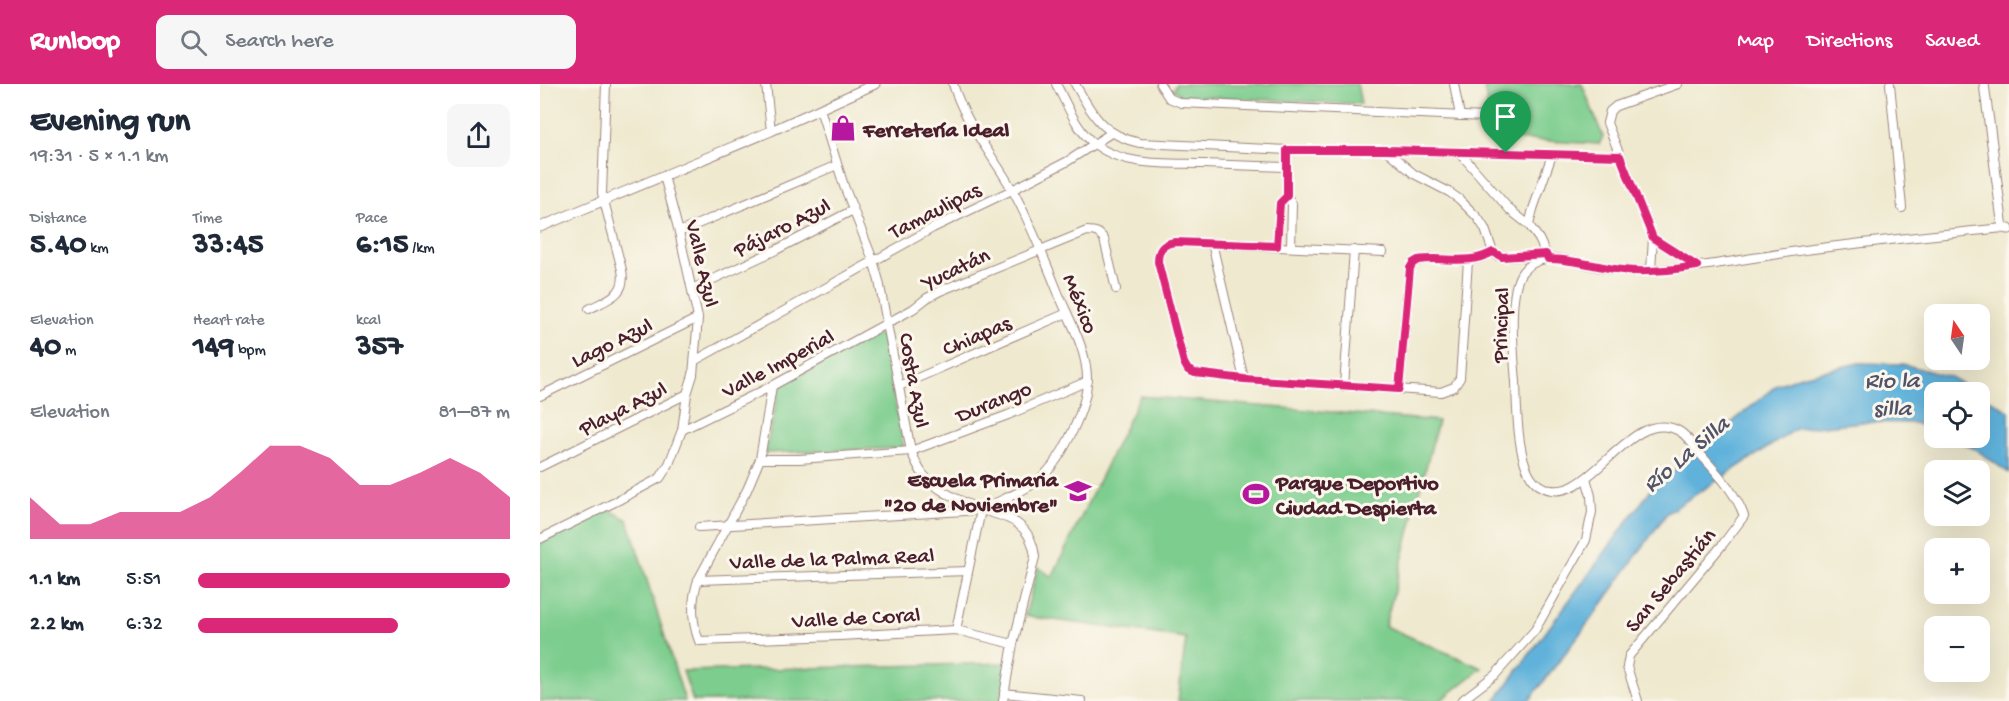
<!DOCTYPE html>
<html lang="en">
<head>
<meta charset="utf-8">
<style>
  body { margin:0; font-family:"Gochi Hand",sans-serif; background:#f6f6f7; color:#1f2937; height:100vh; display:flex; flex-direction:column; font-size:22px; white-space:nowrap }
  * { box-sizing:border-box; margin:0 }
  p { font-size:20px; color:#747a83 }
  .icon { flex:none; width:33px; height:33px; fill:none; stroke:currentColor; stroke-width:2; stroke-linecap:round; stroke-linejoin:round }
  .map { position:relative; flex:1; overflow:hidden }
  .details { display:flex; flex-direction:column; background:#fff; width:540px }
  .details>* { flex:none }
  .needle { width:39px; rotate:347deg }
  .controls { position:absolute; left:1384px; top:220px; display:grid; gap:12px }
  .controls a { display:grid; place-items:center; width:66px; height:66px; border-radius:12px; background:#fff; box-shadow:0 6px 24px #0002; font-size:30px }
  .pin { position:absolute; display:grid; place-items:center; width:51px; height:51px; color:#fff; margin:-62px -26px; border-radius:50% 50% 50% 0; rotate:-45deg; box-shadow:0 0 6px #0007 }
  .pin .icon { rotate:45deg }
  .round { display:grid; place-items:center; flex:none; width:63px; height:63px; border-radius:12px; background:#f6f6f7 }
  .summary { display:flex; align-items:center; justify-content:space-between; height:102px; padding:0 30px }
  h1 { font-size:33px; font-weight:700; line-height:45px }
  .figures { display:grid; grid-template-columns:repeat(3,1fr); gap:9px; height:102px; padding:6px 30px }
  .figures div { display:grid; align-content:center }
  .figures b { font-size:30px; font-weight:700 }
  .figures small { font-size:16px; font-weight:400 }
  .figures p { font-size:16px }
  .chart { height:168px; padding:12px 30px }
  .chart p { display:flex; justify-content:space-between }
  .chart svg { width:100%; height:108px; margin-top:6px; fill:#db2777; opacity:.7 }
  ul { padding:0 30px; list-style:none; font-size:20px }
  li { display:grid; grid-template-columns:96px 72px 1fr; align-items:center; height:45px }
  li i { height:15px; border-radius:8px; background:#db2777 }
  header { display:flex; align-items:center; gap:36px; box-sizing:border-box; height:84px; padding:0 30px; background:#db2777; color:#fff }
  header strong { font-size:28px }
  nav { display:flex; gap:33px; margin-inline-start:auto; font-size:21px }
  .search { width:420px; height:54px; background:#f6f6f7; display:flex; align-items:center; gap:15px; box-sizing:border-box; padding:0 21px; border-radius:12px; color:#747a83; font-size:22px }
  main { display:flex; flex:1; min-height:0 }
  .map>svg:first-child { display:block }
</style>
</head>
<body>
<header>
<strong>Runloop</strong>
<div class="search"><svg class="icon" aria-label="search" viewBox="0 0 24 24"><circle cx="10" cy="10" r="6"/><path d="M15 15l6 6"/></svg>Search here</div>
<nav><a>Map</a><a>Directions</a><a>Saved</a></nav>
</header>
<main>
<section class="details">
<div class="summary"><div><h1>Evening run</h1><p>19:31 · 5 × 1.1 km</p></div><a class="round"><svg class="icon" aria-label="share" viewBox="0 0 24 24"><path d="M12 15V3M7 8l5-5 5 5M5 13v7h14v-7"/></svg></a></div>
<div class="figures">
<div><p>Distance</p><b>5.40<small> km</small></b></div>
<div><p>Time</p><b>33:45</b></div>
<div><p>Pace</p><b>6:15<small> /km</small></b></div>
</div>
<div class="figures">
<div><p>Elevation</p><b>40<small> m</small></b></div>
<div><p>Heart rate</p><b>149<small> bpm</small></b></div>
<div><p>kcal</p><b>357</b></div>
</div>
<div class="chart"><p><span>Elevation</span>81–87 m</p>
<svg viewBox="0 0 160 44" preserveAspectRatio="none"><path d="M0 44V27L10 38L20 38L30 33L40 33L50 33L60 27L70 17L80 6L90 6L100 11L110 22L120 22L130 17L140 11L150 17L160 27V44z"/></svg>
</div>
<ul>
<li><b>1.1 km</b>5:51<i style="width:100%"></i></li>
<li><b>2.2 km</b>6:32<i style="width:64%"></i></li>
</ul>
</section>
<div class="map">
<svg width="1469" height="617" viewBox="0 0 1469 617">
  <rect width="100%" height="100%" fill="#fbf7ec"/>
  <filter id="ink" filterUnits="userSpaceOnUse"><feTurbulence type="fractalNoise" baseFrequency=".0167" numOctaves="2"/><feDisplacementMap in="SourceGraphic" scale="12" xChannelSelector="R" yChannelSelector="G"/><feConvolveMatrix kernelMatrix="1 2 1 2 8 2 1 2 1" color-interpolation-filters="sRGB"/></filter>
  <filter id="wash" filterUnits="userSpaceOnUse"><feTurbulence type="fractalNoise" baseFrequency=".008" numOctaves="4" result="noise"/><feDisplacementMap in="SourceGraphic" scale="24" xChannelSelector="R" yChannelSelector="G"/><feGaussianBlur stdDeviation="1.35" result="paint"/><feColorMatrix in="noise" values="0 0 0 0 0 0 0 0 0 0 0 0 0 0 0 0 0 1.4 0 .05"/><feComposite in="paint" operator="in"/></filter>
  <g filter="url(#wash)">
    <rect width="100%" height="100%" fill="#efe9cf"/>
    <g fill="#7dcd8e" stroke="#64765c" stroke-width="1.5">
      <polygon points="636,0 817,0 821,20 641,12 633,5"/>
      <polygon points="967,0 1042,0 1063,53 1059,60 954,54 944,4"/>
      <polygon points="341,249 364,364 225,369 240,301"/>
      <polygon points="600,312 898,337 845,542 942,584 900,617 638,617 646,554 485,532 498,483 512,493"/>
      <polygon points="68,425 88,436 145,617 0,617 0,460"/>
      <polygon points="470,579 463,617 153,617 143,587"/>
    </g>
    <g fill="#60b2db" stroke="#556883" stroke-width="1.5">
      <polygon points="1319,279 1363,280 1410,293 1438,309 1395,309 1395,347 1375,339 1322,338 1256,345 1127,429 1057,527 989,617 955,617 1110,407 1237,301 1261,292"/>
      <polygon points="1440,310 1469,327 1469,389 1435,365 1410,354 1440,354"/>
    </g>
  </g>
  <g filter="url(#ink)">
    <g fill="none" stroke-linecap="round" stroke-linejoin="round">
      <g stroke="#9c847d" stroke-width="10">
        <g id="minor">
          <polyline points="226,0 231,47"/>
          <path d="M413 0C425 40 453 71 473 107 491 140 505 176 519 211 530 237 548 268 547 297 547 323 523 373 504 391 488 407 461 415 441 426"/>
          <path d="M516 0C527 20 537 48 556 61 585 83 629 79 663 80 691 81 719 82 746 83"/>
          <path d="M535 0C553 31 562 51 600 59L747 66H846L1080 72"/>
          <polyline points="620,0 629,14 641,19 945,33"/>
          <polyline points="914,0 920,32"/>
          <polyline points="1350,0 1362,124"/>
          <path d="M280 25 304 102 333 176 339 197 371 367C374 374 378 383 382 389 396 407 421 417 441 426L416 546"/>
          <polyline points="747,66 747,112 752,120 751,163"/>
          <polyline points="846,66 874,90 909,108 919,115 938,134 945,145 953,168 958,172 971,173 1006,170"/>
          <polyline points="919,68 970,126 989,141 999,155 1008,174"/>
          <polyline points="989,141 993,125 1012,71"/>
          <polyline points="139,148 297,81"/>
          <polyline points="1113,154 1157,182"/>
          <polyline points="672,159 704,295"/>
          <polyline points="737,162 740,119 747,112"/>
          <path d="M843 168 635 158C622 161 618 166 618 178L644 279 648 286 655 289 704 295 901 308 914 303 920 294 928 177"/>
          <polyline points="1111,186 1113,154 1067,39 1070,27 1076,22 1138,0"/>
          <polyline points="152,205 236,166 313,126"/>
          <path d="M49 225C68 215 87 211 82 186L62 109 66 0"/>
          <polyline points="156,276 393,144 472,106 528,77 571,49"/>
          <path d="M232 302 220 375 207 406 158 496C151 517 151 536 159 557L299 552 416 546 473 560"/>
          <polyline points="359,302 527,229"/>
          <polyline points="804,302 814,166"/>
          <path d="M859 305 870 184 873 179C889 170 912 178 930 176 939 175 946 172 953 168"/>
          <polyline points="0,312 158,234"/>
          <path d="M142 346 232 302 373 225 387 214 400 207 547 147C555 147 559 148 564 155L576 205"/>
          <polyline points="220,375 259,375 371,367 468,331 548,297"/>
          <polyline points="0,383 147,310"/>
          <polyline points="468,433 466,425 469,412"/>
          <path d="M159 443 441 426C469 433 491 439 495 473L473 560 463 617"/>
          <polyline points="0,455 75,418 120,394 129,380 142,346 147,310 153,291 158,234 139,148 124,92"/>
          <polyline points="158,496 428,487"/>
          <polyline points="464,609 542,617"/>
          <polyline points="921,617 955,591 995,546 1046,456 1052,428 1051,412 1046,394"/>
          <path d="M1098 617 1087 583 1089 572 1183 460 1204 432C1196 409 1178 390 1162 372 1156 365 1147 351 1139 347 1087 319 1047 432 999 401 976 386 977 323 976 298 974 273 967 206 983 187 1003 165 1033 178 1058 183 1071 185 1083 187 1097 187 1151 186 1204 175 1258 167 1326 158 1394 151 1463 144"/>
        </g>
      </g>
      <g stroke="#9c847d" stroke-width="11">
        <g id="tertiary">
          <polyline points="1444,0 1463,144 1469,145"/>
          <polyline points="0,143 231,47 335,0"/>
        </g>
      </g>
      <use href="#minor" stroke="#fff" stroke-width="8"/>
      <use href="#tertiary" stroke="#fff" stroke-width="9"/>
    </g>
  </g>
  <g fill="none" stroke-linecap="round" stroke-linejoin="round" filter="url(#ink)">
    <g stroke="#fff" stroke-width="12">
      <path id="route" d="M747 66H846L1080 72 1113 154 1157 182C1133 186 1107 189 1082 186 1057 183 1033 175 1008 175L1006 170 962 173 953 168C927 182 905 172 878 176L873 179 870 184 859 305 704 295 655 289 648 286 644 279 618 178C618 166 622 160 635 158L737 162 740 119 747 112Z"/>
    </g>
    <use href="#route" stroke="#db2777" stroke-width="8"/>
  </g>
  <defs>
    <g id="shop-bare" transform="scale(2.07)"><path d="M-5-2.5h2.3a2.7 3.5 0 0 1 5.4 0H5L5.5 6h-11ZM-1.5-2.5h3a1.5 2.3 0 0 0-3 0Z" fill="#b5179e" stroke="#fbf7ec" stroke-width="2.5" paint-order="stroke"/></g>
    <g id="school-bare" transform="scale(2.07)"><path d="M0-5L7-2L0 1L-7-2ZM-4 1L0 2.5L4 1V4Q0 6-4 4Z" fill="#b5179e" stroke="#fbf7ec" stroke-width="2.5" paint-order="stroke"/></g>
    <g id="stadium-bare" transform="scale(2.07)"><path d="M0-5a6.5 5 0 1 0 0 10a6.5 5 0 1 0 0-10ZM-3.5-1.8h7v3.6h-7Z" fill="#b5179e" stroke="#fbf7ec" stroke-width="2.5" paint-order="stroke"/></g>
  </defs>
  <g fill-rule="evenodd">
    <use href="#shop-bare" x="303" y="44"/>
    <use href="#school-bare" x="538" y="407"/>
    <use href="#stadium-bare" x="716" y="410"/>
  </g>
  <g text-anchor="middle" stroke-width="6" stroke-linejoin="round" paint-order="stroke">
    <g font-size="22" font-weight="bold" fill="#4a1f2b" stroke="#fbf7ec" text-anchor="start">
      <text x="323" y="52">Ferretería Ideal</text>
      <text x="518" y="402" text-anchor="end">Escuela Primaria<tspan x="518" dy="25">"20 de Noviembre"</tspan></text>
      <text x="736" y="405">Parque Deportivo<tspan x="736" dy="25">Ciudad Despierta</tspan></text>
    </g>
    <g font-size="22" fill="#4a1f2b" stroke="#fbf7ec">
      <text transform="translate(394 125) rotate(-27)" y="8">Tamaulipas</text>
      <text transform="translate(241 142) rotate(-27)" y="8">Pájaro Azul</text>
      <text transform="translate(164 179) rotate(77)" y="8">Valle Azul</text>
      <text transform="translate(415 183) rotate(-25)" y="8">Yucatán</text>
      <text transform="translate(542 219) rotate(68)" y="8">México</text>
      <text transform="translate(959 241) rotate(-88)" y="8">Principal</text>
      <text transform="translate(436 250) rotate(-23)" y="8">Chiapas</text>
      <text transform="translate(71 257) rotate(-26)" y="8">Lago Azul</text>
      <text transform="translate(237 278) rotate(-28)" y="8">Valle Imperial</text>
      <text transform="translate(376 296) rotate(80)" y="8">Costa Azul</text>
      <text transform="translate(453 316) rotate(-22)" y="8">Durango</text>
      <text transform="translate(82 323) rotate(-27)" y="8">Playa Azul</text>
      <text transform="translate(292 473) rotate(-2)" y="8">Valle de la Palma Real</text>
      <text transform="translate(1129 495) rotate(-50)" y="8">San Sebastián</text>
      <text transform="translate(316 532) rotate(-3)" y="8">Valle de Coral</text>
    </g>
    <g font-size="24" font-style="italic" fill="#525269" stroke="#fbf7ec">
      <text x="1352" y="303">Rio la<tspan x="1352" dy="28">silla</tspan></text>
      <text transform="translate(1145 369) rotate(-40)" y="8">Río La Silla</text>
    </g>
  </g>
</svg>
<div class="controls">
<a><svg class="needle" viewBox="-14 -14 28 28"><path d="M0-13l5 13h-10z" fill="#e53935"/><path d="M0 13l5-13h-10z" fill="#747a83"/></svg></a>
<a><svg class="icon" aria-label="locate" viewBox="0 0 24 24"><circle cx="12" cy="12" r="6"/><path d="M12 2v4M12 18v4M2 12h4M18 12h4"/></svg></a>
<a><svg class="icon" aria-label="layers" viewBox="0 0 24 24"><path d="M12 4l9 5-9 5-9-5zM3 14l9 5 9-5"/></svg></a>
<a>+</a>
<a>−</a>
</div>
<div class="pin" style="left:966px;top:69px;background:#1e9e55"><svg class="icon" aria-label="arrive" viewBox="0 0 24 24"><path d="M6 21V4h12l-3 4 3 4H6"/></svg></div>
</div>
</main>
</body>
</html>
